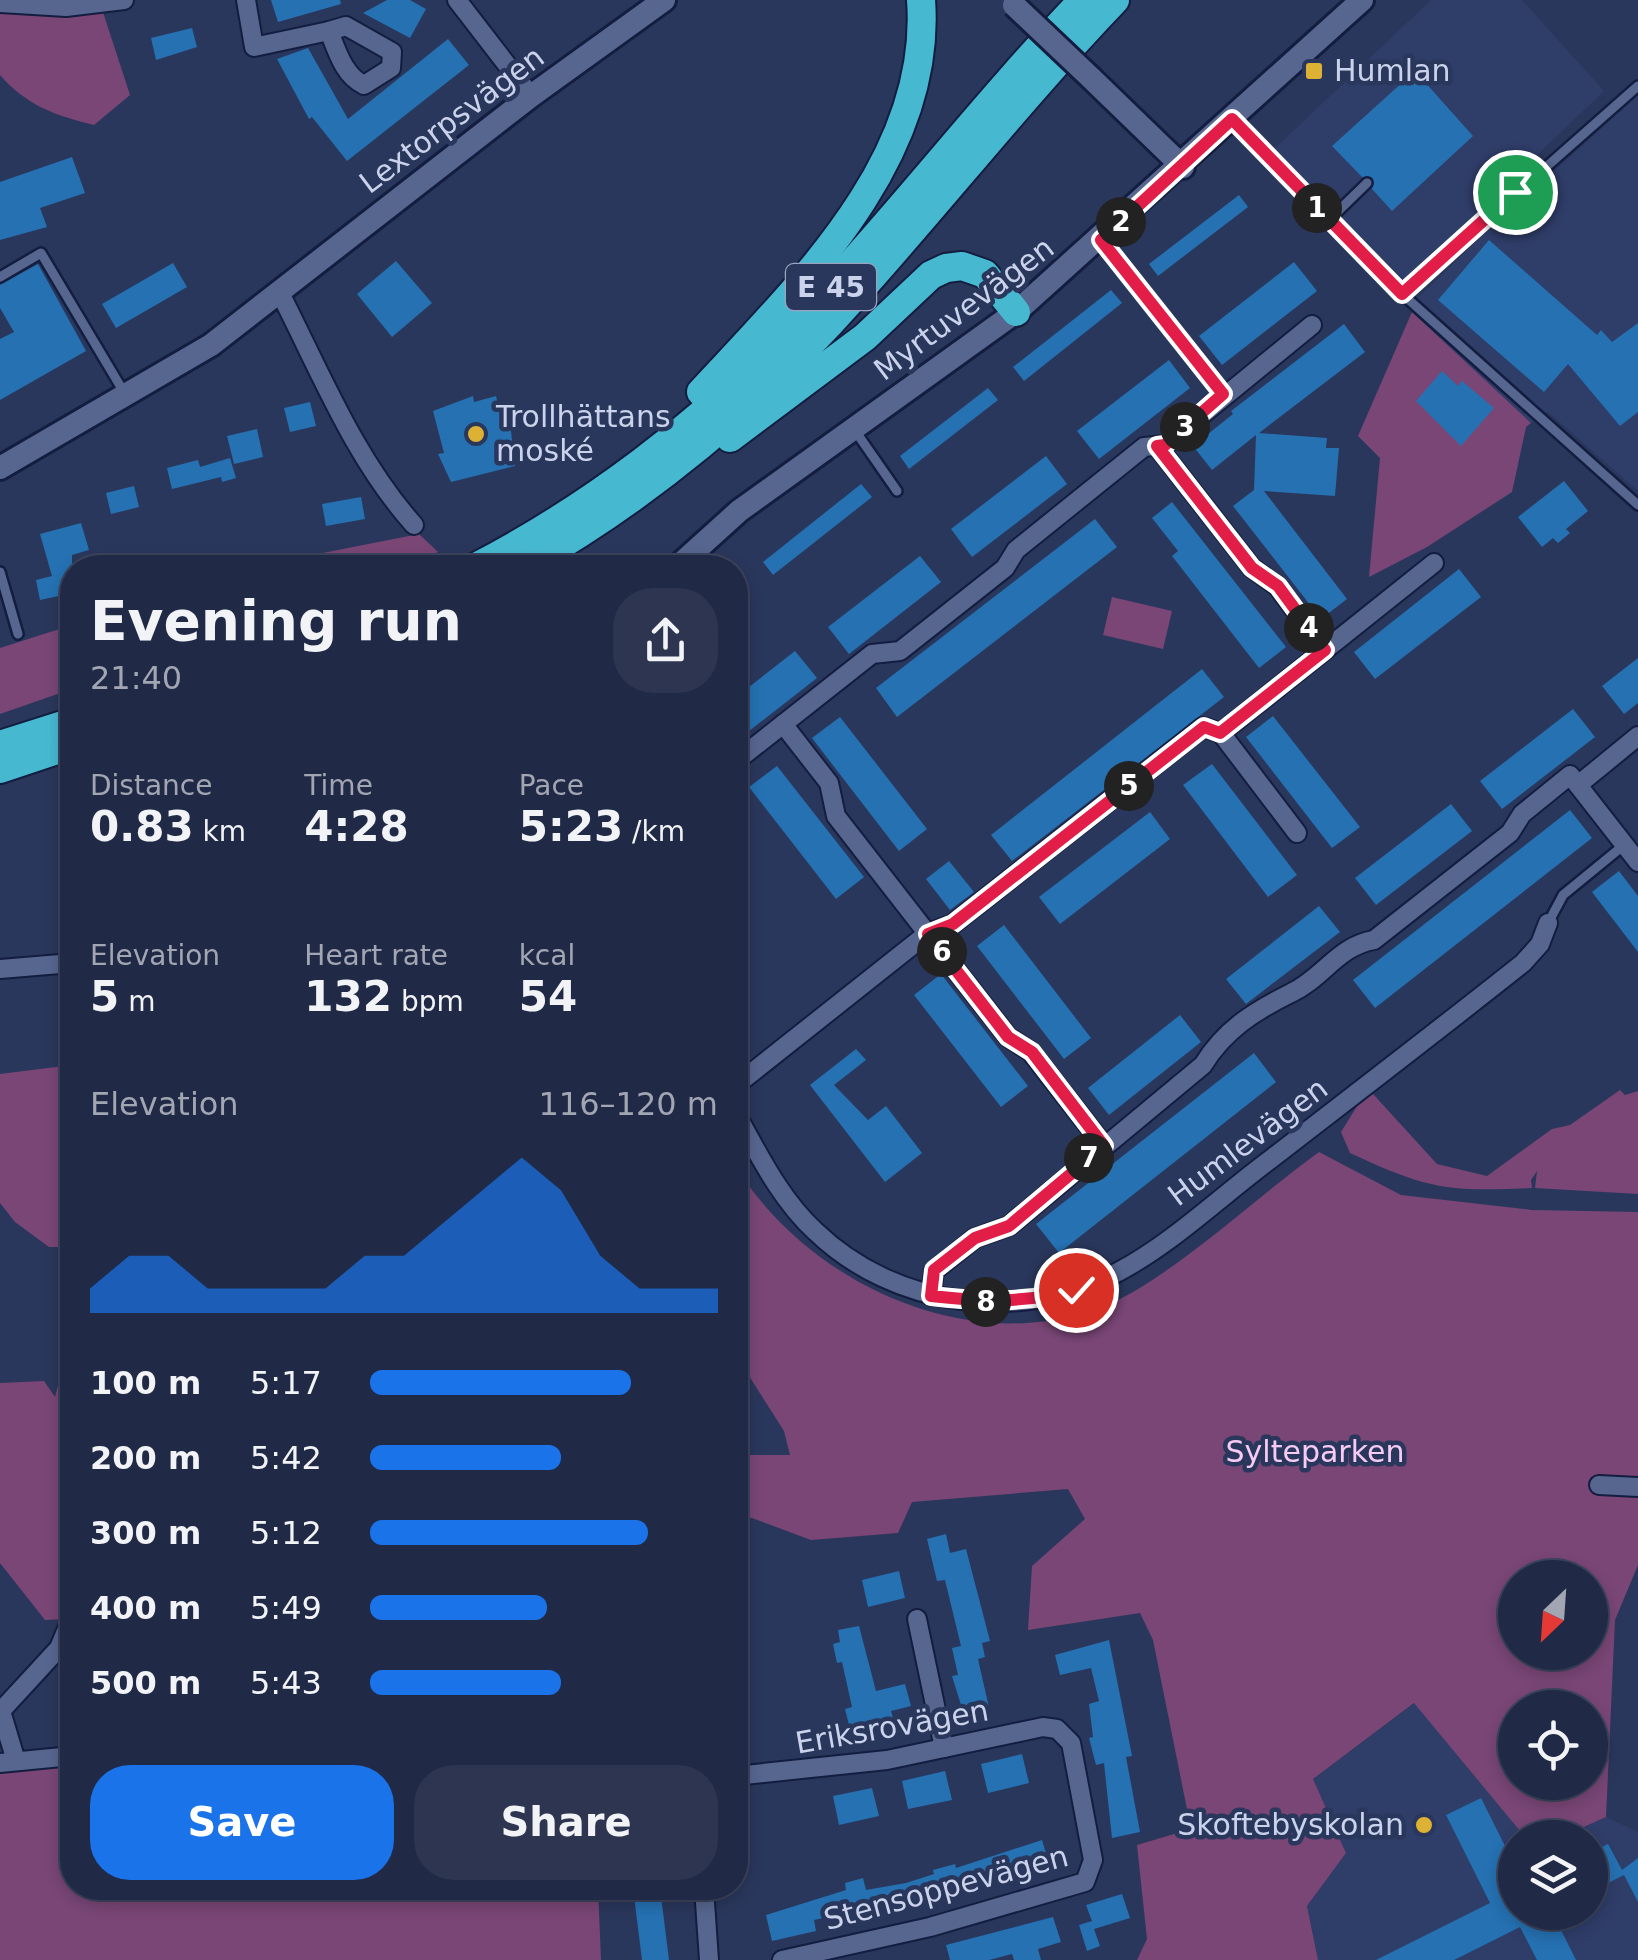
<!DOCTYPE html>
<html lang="en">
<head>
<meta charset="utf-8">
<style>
  body { margin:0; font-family:"DejaVu Sans",sans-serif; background:#2d3550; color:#f1f3f6; height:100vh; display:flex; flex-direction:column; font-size:38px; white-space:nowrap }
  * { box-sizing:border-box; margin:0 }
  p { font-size:32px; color:#a2a6b3 }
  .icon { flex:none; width:55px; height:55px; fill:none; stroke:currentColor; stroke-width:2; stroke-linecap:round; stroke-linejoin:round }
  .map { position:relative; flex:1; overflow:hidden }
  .details { position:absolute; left:60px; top:555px; width:688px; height:1345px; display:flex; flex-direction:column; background:#202945; border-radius:40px; box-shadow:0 5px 15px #0003,0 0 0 2px #3d455e }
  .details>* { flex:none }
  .needle { width:65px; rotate:205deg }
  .fabs { position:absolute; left:1498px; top:1560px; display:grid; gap:20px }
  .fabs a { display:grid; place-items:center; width:110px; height:110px; border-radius:50%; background:#202945; box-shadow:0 5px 15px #0003,0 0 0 2px #3d455e; font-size:50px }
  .pin { position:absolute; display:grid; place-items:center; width:85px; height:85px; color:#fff; margin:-42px; border:5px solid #fff; border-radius:50%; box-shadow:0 2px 10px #0007 }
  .km { position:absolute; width:50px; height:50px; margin:-25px; border-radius:50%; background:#222; color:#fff; font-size:28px; line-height:50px; text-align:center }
  .round { display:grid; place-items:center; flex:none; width:105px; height:105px; border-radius:40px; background:#2d3550 }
  .head { display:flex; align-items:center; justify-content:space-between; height:170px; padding:0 30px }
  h1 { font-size:55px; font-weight:800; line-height:75px }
  .stats { display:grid; grid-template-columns:repeat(3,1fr); gap:15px; height:170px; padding:10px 30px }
  .stats div { display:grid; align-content:center }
  .stats b { font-size:42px; font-weight:800 }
  .stats small { font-size:28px; font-weight:400 }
  .stats p { font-size:28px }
  .chart { height:280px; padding:20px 30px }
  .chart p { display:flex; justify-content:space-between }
  .chart svg { width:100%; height:180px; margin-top:10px; fill:#1a73e8; opacity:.7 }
  .cta { display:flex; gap:20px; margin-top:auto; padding:20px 30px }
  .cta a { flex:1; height:115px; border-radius:40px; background:#1a73e8; color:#fff; font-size:40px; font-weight:800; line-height:115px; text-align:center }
  .cta a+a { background:#2d3550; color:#f1f3f6 }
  ul { padding:0 30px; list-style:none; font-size:32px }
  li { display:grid; grid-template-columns:160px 120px 1fr; align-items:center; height:75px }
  li i { height:25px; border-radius:12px; background:#1a73e8 }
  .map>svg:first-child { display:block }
</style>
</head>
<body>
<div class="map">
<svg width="1638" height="1960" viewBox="0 0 1638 1960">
  <rect width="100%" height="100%" fill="#2a375c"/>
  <g fill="#2f3d69">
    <polygon points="1431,0 1522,0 1604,91 1405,281 1271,152"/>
    <polygon points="1638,95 1638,491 1548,412 1531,423 1412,312 1417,299 1480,238"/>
    <polygon points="1415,1703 1525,1837 1515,1838 1515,1912 1590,1912 1590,1838 1562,1837 1606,1817 1638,1832 1638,1960 1318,1960 1307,1906 1346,1853 1313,1779"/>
  </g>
  <g fill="#794676" fill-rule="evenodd">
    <path d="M0 0H99L130 95 94 125C56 116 26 105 0 75Z"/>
    <polygon points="1412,312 1531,423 1526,427 1512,492 1427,547 1369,577 1380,458 1358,436"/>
    <polygon points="419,534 438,552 401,567 251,567"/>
    <polygon points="1112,597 1172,611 1163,649 1103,635"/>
    <polygon points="72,625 72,689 0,714 0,648"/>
    <polygon points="72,1065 72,1247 49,1247 15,1222 0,1203 0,1074"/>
    <path d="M1620 1090 1625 1095 1638 1091V1194L1535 1188 1537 1171 1531 1180 1532 1188C1448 1192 1427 1189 1350 1153L1341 1132 1359 1103 1373 1094 1437 1164 1487 1176 1552 1129 1570 1125Z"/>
    <path d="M1319 1152 1401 1195 1532 1210 1638 1212V1565L1615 1620 1606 1817 1562 1837H1525L1414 1703 1313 1779 1346 1853 1307 1906 1318 1960H1137L1147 1939 1137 1845 1191 1829 1153 1640 1140 1613 1028 1630 1032 1566 1085 1519 1068 1489 912 1502 898 1533 811 1540 752 1518 735 1517V1455H790L784 1431 735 1354V1165C815 1296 1005 1374 1143 1286 1205 1247 1260 1195 1319 1152ZM1515 1578H1590V1652H1515ZM1515 1708H1590V1782H1515Z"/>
    <polygon points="72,1330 72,1606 68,1619 45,1620 0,1563 0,1383 44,1381 55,1397"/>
    <polygon points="72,1765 72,1888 598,1888 601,1960 0,1960 0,1772"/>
  </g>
  <g fill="#2571b2">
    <polygon points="271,0 340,0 341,4 278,22"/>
    <polygon points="387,0 410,0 426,9 410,38 363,13"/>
    <polygon points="192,28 197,47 156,60 151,38"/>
    <polygon points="448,39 469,65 347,161 312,117 309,119 277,59 308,48 348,119"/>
    <polygon points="1415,71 1473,136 1392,211 1372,189 1373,178 1362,177 1332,146"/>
    <polygon points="72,157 85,193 40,208 47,227 0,240 0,182"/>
    <polygon points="1239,195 1248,207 1158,276 1149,264"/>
    <polygon points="1489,240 1597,335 1601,330 1612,342 1638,323 1638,412 1620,426 1568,364 1544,392 1438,300"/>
    <polygon points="396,261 432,303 392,337 357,294"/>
    <polygon points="1294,262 1317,291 1222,365 1199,336"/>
    <polygon points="173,263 187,287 116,328 102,304"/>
    <polygon points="38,264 86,351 0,400 0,339 14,332 0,308 0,285"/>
    <polygon points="1111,290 1122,303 1024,381 1013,367"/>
    <polygon points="1344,324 1365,352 1259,433 1327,438 1326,448 1339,448 1335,496 1264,491 1347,599 1321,619 1233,506 1254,490 1256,435 1212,470 1193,446 1233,414 1231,411"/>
    <polygon points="1169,360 1190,388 1099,459 1077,431"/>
    <polygon points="1442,371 1458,386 1462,381 1494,408 1461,446 1416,401"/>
    <polygon points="988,388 998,400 909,469 900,456"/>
    <polygon points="473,396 474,402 496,396 503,425 510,423 515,466 451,482 438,454 444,453 433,411"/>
    <polygon points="310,402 316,426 290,432 284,408"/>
    <polygon points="257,429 263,457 234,464 227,436"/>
    <polygon points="1046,456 1067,484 972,557 951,529"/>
    <polygon points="230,458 236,478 222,482 221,477 172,489 167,468 198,460 200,467"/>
    <polygon points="1564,481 1588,511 1566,529 1570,533 1558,543 1553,538 1542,547 1518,517"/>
    <polygon points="861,484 872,497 773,575 763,562"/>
    <polygon points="134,486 139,507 111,514 106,493"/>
    <polygon points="361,497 365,519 326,526 322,504"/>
    <polygon points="1172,502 1286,647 1259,668 1172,556 1178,551 1152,518"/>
    <polygon points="1095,519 1117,547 897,717 876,688"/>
    <polygon points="81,523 89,550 72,555 72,593 40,600 36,580 52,576 40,534"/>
    <polygon points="920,556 941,582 849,654 828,627"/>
    <polygon points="1459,569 1481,597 1375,679 1354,652"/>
    <polygon points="795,651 817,678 735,742 735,698"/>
    <polygon points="1638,658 1638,703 1624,714 1602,686"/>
    <polygon points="1202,669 1224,697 1012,861 991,835"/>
    <polygon points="1573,709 1595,737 1502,809 1480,781"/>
    <polygon points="1273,716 1360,827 1332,848 1246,737"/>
    <polygon points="840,717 927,829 899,851 812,738"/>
    <polygon points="1212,764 1297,875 1268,897 1183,785"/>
    <polygon points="777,766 864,877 836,899 749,787"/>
    <polygon points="1451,804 1472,831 1376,905 1355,878"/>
    <polygon points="1570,810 1592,838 1375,1008 1353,980"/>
    <polygon points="1150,812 1170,839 1060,924 1039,897"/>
    <polygon points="949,861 974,892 950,910 926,879"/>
    <polygon points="1619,871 1638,896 1638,952 1592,892"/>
    <polygon points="1319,906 1340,932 1246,1004 1226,979"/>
    <polygon points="1004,925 1091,1038 1064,1059 977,946"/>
    <polygon points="941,974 1028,1086 1001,1107 914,995"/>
    <polygon points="1180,1015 1201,1042 1109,1115 1088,1088"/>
    <polygon points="856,1049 866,1060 834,1085 868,1120 886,1106 922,1153 885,1182 810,1085"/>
    <polygon points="1254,1053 1276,1082 1059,1253 1036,1224"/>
    <polygon points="946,1534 950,1553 966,1549 990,1641 982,1643 985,1657 978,1659 990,1712 965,1718 952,1676 958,1675 952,1648 961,1646 945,1580 937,1581 927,1539"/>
    <polygon points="899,1571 905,1598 868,1607 862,1580"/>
    <polygon points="859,1626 876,1691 905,1684 911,1706 891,1711 894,1722 851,1733 845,1709 852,1707 842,1662 837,1663 833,1644 840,1642 838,1630"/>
    <polygon points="1109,1640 1132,1756 1126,1757 1140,1832 1112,1838 1104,1763 1096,1765 1089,1738 1093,1737 1089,1704 1099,1701 1091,1668 1060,1675 1055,1655"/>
    <polygon points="1022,1754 1029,1783 988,1793 981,1764"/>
    <polygon points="945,1771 952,1800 908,1809 902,1781"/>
    <polygon points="872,1788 879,1816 839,1825 833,1796"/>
    <polygon points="1481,1798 1515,1866 1515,1912 1552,1912 1576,1960 1537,1960 1520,1927 1454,1960 1376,1960 1490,1903 1446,1815"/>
    <polygon points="1042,1840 1051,1870 959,1891 960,1896 926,1905 872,1916 870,1908 814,1920 816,1931 772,1941 766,1915 846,1890 845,1883 863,1878 866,1890 906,1883 934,1874 933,1870 955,1864 956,1868"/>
    <polygon points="1608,1844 1622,1870 1638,1858 1638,1902 1624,1875 1590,1892 1590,1853"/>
    <polygon points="633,1888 660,1888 669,1960 642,1960"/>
    <polygon points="1122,1894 1130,1918 1094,1929 1100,1946 1087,1951 1079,1925 1092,1921 1086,1905"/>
    <polygon points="1053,1917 1061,1942 1038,1949 1041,1960 1014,1960 1012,1954 989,1960 950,1960 946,1945"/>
  </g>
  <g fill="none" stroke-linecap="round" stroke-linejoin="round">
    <g stroke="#131d40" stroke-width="14">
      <g id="service">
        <polyline points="1232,119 1390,283 1638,505"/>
        <polyline points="1329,220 1367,183"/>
        <polyline points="1101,240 1223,394"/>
        <polyline points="0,277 41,253 125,394"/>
        <polyline points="1402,294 1638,86"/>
        <polyline points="856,432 897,491"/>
        <polyline points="0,572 18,634"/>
        <polyline points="1548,923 1563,895 1624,845"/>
      </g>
    </g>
    <g stroke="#131d40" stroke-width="22">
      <g id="minor">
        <polyline points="246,0 254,47 329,31"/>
        <polyline points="457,0 531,96"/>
        <polyline points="0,3 66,7 124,0"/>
        <path d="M346 26 392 52 391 68 364 85C344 76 337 51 329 31Z"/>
        <path d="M279 291C320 371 354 458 414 525"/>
        <polyline points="1157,446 1252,568 1277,586 1325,650"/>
        <polyline points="783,724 829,783 836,816 1008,1037 1031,1052 1104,1146"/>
        <polyline points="1221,733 1297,833"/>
        <polyline points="735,762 872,654 900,651 1005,568 1016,550 1144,447 1165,445 1312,325"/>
        <polyline points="1578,785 1638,736"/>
        <polyline points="0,969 72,963"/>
        <polyline points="735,1086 928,933 953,924 1203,727 1221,733 1434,563"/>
        <path d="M735 1112C758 1153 780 1199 815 1231 895 1308 1020 1324 1118 1272 1173 1243 1221 1196 1271 1159 1355 1094 1440 1029 1523 963L1540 944 1548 923"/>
        <path d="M931 1296 934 1271 975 1238 1009 1226 1203 1065C1225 1029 1255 1011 1291 993 1323 978 1338 946 1374 940L1510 833 1522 814 1570 775 1638 862"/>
        <polyline points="1599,1485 1638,1487"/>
        <polyline points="917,1619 944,1748"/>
        <polyline points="16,1761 1,1711 59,1648 72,1617"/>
        <polyline points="0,1763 72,1756"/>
        <polyline points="735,1776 887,1760 1043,1727 1057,1729 1071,1743 1093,1860 1085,1882 930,1927 782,1960"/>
        <polyline points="704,1888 709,1960"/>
      </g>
    </g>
    <g stroke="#131d40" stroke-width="28">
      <g id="tertiary">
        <polyline points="1091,78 1183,167"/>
        <polyline points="0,468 211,345 531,96 664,0"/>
        <polyline points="676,568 739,511 1016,312 1362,0"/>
      </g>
    </g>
    <g stroke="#131d40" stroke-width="32">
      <g id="trunk">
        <path d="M701 392C800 285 933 158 921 0"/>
        <polyline points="730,438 865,337 931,275 946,268 962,266 985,274 1016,312"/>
        <path d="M474 568C590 508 700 424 790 331 892 224 981 106 1083 0"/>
        <path d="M522 568C647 498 761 402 855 296 943 198 1024 95 1115 0"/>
        <polyline points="0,745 72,722"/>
        <polyline points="0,769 72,745"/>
      </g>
    </g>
    <use href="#service" stroke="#57668f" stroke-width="9"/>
    <use href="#minor" stroke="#57668f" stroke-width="18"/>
    <use href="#tertiary" stroke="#57668f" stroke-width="22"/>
    <use href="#trunk" stroke="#46b9d0" stroke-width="28"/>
    <g stroke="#131d40" stroke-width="28" stroke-linecap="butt">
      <polyline id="tertiary-bridge" points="1014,5 1091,78"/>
    </g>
    <use href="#tertiary-bridge" stroke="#57668f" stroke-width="22"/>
  </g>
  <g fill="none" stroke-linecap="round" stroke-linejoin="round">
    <g stroke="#fff" stroke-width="20">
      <path id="route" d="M1076 1290C1026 1303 983 1302 931 1296L934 1270 975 1238 1009 1226 1104 1146 1032 1052 1008 1037 928 934 953 924 1204 727 1220 733 1325 650 1278 586 1252 568 1157 446 1165 445 1223 394 1101 240 1232 119 1402 294 1515 192"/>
    </g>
    <use href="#route" stroke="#e11d48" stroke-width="12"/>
  </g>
  <g fill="#ddb133" stroke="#2a375c" stroke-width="4">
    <rect x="1304" y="61" width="20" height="20" rx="5"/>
    <circle cx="476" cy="434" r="10"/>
    <circle cx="1424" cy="1825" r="10"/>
  </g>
  <g text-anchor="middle" stroke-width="9" stroke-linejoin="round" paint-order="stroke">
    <rect fill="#2a375c" stroke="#9aa4c0" stroke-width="2.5" x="786" y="264" width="90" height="46" rx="8"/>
    <g font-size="28" font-weight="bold" fill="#cad3eb">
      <text x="831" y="297">E 45</text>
    </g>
    <g font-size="30" fill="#cad3eb" stroke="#2a375c" text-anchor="start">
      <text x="1334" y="81">Humlan</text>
      <text x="496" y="427">Trollhättans<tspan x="496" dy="34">moské</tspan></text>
      <text x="1404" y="1835" text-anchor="end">Skoftebyskolan</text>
    </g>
    <g font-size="30" fill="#cad3eb" stroke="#2a375c">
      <text transform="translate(452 120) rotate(-37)" y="10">Lextorpsvägen</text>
      <text transform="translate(964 309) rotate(-37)" y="10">Myrtuvevägen</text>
      <text transform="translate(1248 1142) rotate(-37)" y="10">Humlevägen</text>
      <text transform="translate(892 1727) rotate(-10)" y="10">Eriksrovägen</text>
      <text transform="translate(946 1888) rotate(-15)" y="10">Stensoppevägen</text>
    </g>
    <g font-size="30" fill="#f8cbf5" stroke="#2a375c">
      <text x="1315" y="1462">Sylteparken</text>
    </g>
  </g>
</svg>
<div class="fabs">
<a><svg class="needle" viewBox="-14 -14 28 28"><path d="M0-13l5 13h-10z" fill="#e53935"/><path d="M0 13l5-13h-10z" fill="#a2a6b3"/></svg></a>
<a><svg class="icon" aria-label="locate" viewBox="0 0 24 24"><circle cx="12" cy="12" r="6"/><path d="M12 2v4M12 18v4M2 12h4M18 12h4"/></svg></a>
<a><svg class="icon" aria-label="layers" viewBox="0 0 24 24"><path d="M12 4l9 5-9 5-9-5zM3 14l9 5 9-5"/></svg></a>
</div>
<div class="pin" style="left:1515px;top:192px;background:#1e9e55"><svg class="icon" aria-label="arrive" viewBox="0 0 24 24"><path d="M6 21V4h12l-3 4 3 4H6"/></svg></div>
<div class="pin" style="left:1076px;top:1290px;background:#d93025"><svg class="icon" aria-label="check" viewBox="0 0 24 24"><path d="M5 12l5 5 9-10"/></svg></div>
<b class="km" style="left:1317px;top:208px">1</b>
<b class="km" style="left:1121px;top:222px">2</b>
<b class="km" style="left:1185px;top:427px">3</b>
<b class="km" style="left:1309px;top:628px">4</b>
<b class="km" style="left:1129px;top:786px">5</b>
<b class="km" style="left:942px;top:952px">6</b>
<b class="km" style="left:1089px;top:1158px">7</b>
<b class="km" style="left:986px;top:1302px">8</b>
<section class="details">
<div class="head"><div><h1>Evening run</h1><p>21:40</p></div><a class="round"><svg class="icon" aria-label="share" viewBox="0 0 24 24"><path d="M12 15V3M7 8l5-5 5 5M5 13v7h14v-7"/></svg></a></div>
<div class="stats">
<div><p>Distance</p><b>0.83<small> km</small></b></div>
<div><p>Time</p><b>4:28</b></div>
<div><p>Pace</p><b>5:23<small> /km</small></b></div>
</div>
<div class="stats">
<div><p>Elevation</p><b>5<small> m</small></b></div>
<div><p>Heart rate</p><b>132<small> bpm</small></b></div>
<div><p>kcal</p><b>54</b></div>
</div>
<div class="chart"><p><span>Elevation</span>116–120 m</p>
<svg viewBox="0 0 160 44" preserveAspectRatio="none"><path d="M0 44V38L10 30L20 30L30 38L40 38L50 38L60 38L70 30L80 30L90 22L100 14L110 6L120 14L130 30L140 38L150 38L160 38V44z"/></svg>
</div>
<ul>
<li><b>100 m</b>5:17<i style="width:75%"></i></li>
<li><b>200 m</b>5:42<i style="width:55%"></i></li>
<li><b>300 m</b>5:12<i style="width:80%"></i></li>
<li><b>400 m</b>5:49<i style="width:51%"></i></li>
<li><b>500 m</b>5:43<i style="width:55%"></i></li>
</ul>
<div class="cta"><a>Save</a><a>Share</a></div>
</section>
</div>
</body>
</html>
